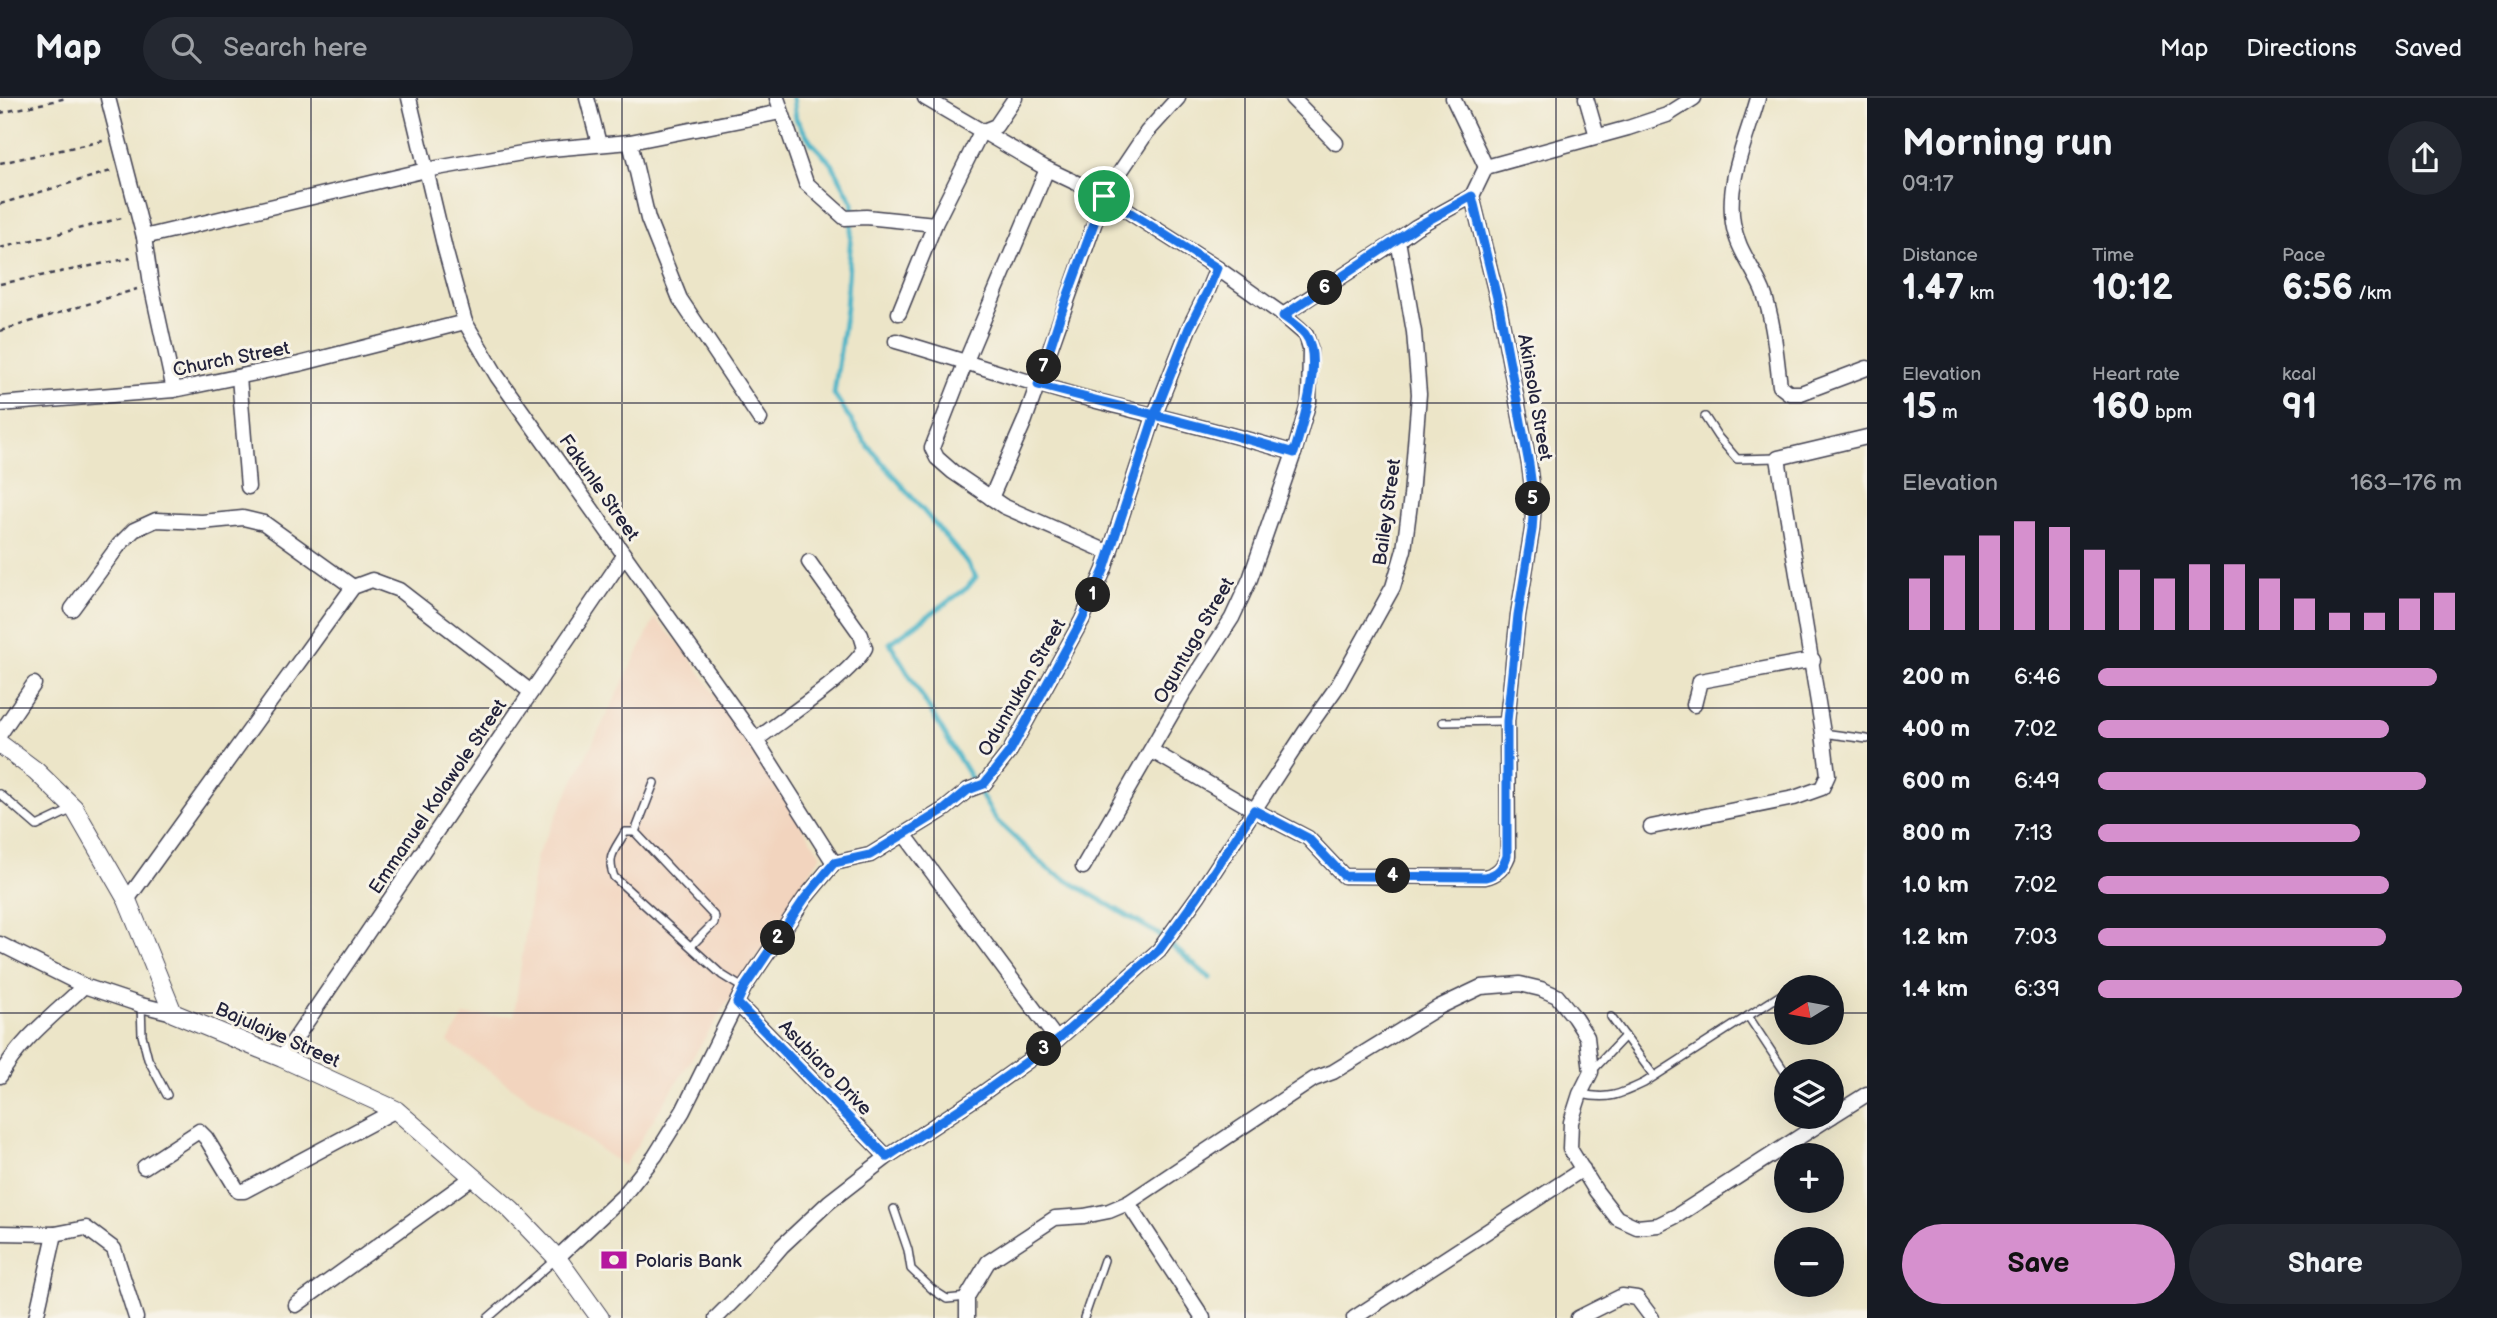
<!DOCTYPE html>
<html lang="en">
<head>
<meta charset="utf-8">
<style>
  body { margin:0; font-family:"Balsamiq Sans",sans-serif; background:#242831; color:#f1f3f6; height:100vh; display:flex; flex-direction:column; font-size:26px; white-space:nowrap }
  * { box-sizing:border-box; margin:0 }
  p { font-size:23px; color:#9ea1a6 }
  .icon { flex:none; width:38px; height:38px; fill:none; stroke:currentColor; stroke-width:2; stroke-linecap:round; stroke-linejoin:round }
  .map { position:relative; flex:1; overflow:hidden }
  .panel { display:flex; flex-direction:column; background:#171b24; width:630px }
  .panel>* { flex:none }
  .needle { width:46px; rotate:259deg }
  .fabs { position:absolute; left:1774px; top:877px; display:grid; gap:14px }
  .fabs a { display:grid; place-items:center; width:70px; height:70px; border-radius:50%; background:#171b24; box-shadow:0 7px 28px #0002; font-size:35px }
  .pin { position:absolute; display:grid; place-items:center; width:60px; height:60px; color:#fff; margin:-30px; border:4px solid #fff; border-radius:50%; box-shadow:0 2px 7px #0007 }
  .km { position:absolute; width:35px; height:35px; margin:-18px; border-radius:50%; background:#222; color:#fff; font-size:19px; line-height:35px; text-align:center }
  .round { display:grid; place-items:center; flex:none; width:74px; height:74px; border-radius:37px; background:#242831 }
  .head { display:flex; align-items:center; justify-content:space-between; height:119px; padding:0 35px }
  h1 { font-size:38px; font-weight:800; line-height:52px }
  .figures { display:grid; grid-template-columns:repeat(3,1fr); gap:10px; height:119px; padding:7px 35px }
  .figures div { display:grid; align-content:center }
  .figures b { font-size:35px; font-weight:800 }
  .figures small { font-size:19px; font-weight:400 }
  .figures p { font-size:19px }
  .chart { height:196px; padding:14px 35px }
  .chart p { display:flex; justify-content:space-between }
  .chart svg { width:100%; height:126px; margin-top:7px; stroke:#d690ce; stroke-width:6 }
  .primary-button { display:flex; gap:14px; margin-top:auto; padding:14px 35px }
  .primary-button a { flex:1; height:80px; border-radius:42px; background:#d690ce; color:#111; font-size:28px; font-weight:800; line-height:80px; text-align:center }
  .primary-button a+a { background:#242831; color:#f1f3f6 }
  ul { padding:0 35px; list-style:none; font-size:23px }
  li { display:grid; grid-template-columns:112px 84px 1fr; align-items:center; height:52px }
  li i { height:18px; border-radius:9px; background:#d690ce }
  header { display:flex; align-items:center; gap:42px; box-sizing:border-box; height:98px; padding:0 35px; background:#171b24; border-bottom:2px solid #363941 }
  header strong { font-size:33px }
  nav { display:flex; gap:38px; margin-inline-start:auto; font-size:24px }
  .search { width:490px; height:63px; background:#242831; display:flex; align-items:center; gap:18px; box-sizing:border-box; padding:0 24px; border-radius:38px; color:#9ea1a6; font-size:26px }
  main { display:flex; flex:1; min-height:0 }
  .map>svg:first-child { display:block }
</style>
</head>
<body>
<header>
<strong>Map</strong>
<div class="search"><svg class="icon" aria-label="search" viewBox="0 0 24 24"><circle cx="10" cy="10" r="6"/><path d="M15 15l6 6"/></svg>Search here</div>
<nav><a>Map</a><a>Directions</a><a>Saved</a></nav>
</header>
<main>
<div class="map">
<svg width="1867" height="1220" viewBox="0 0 1867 1220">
  <rect width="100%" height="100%" fill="#f7f3e8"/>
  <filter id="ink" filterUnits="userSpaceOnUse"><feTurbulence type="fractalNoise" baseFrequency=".0143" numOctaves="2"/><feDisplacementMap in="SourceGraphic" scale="14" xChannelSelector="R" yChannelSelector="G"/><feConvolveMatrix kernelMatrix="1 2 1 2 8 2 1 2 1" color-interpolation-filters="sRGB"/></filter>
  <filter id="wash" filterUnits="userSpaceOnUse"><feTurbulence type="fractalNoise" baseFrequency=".00686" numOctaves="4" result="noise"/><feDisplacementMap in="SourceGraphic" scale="28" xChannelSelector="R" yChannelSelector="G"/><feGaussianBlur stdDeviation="1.57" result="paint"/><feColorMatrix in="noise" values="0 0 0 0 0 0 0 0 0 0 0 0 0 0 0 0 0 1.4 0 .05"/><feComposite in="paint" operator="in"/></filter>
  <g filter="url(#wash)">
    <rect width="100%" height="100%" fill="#ece5c8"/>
    <polygon fill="#f2d4be" points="655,520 687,554 821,757 624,1068 448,944 464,918 514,917 536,759"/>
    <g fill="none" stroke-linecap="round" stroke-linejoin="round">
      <polyline stroke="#48b3c6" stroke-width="5" points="793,0 796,21 812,45 832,66 853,105 846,210 834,296 865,344 966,463 976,479 967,490 890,545 996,722 1048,771 1158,836 1210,880"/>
    </g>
  </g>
  <g filter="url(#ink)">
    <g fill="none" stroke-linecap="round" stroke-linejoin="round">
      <g stroke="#403f50" stroke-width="10">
        <g id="service">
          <polyline points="1705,319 1718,339 1737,361 1778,360"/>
          <polyline points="1443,624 1507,623"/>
          <polyline points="1823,635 1867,641"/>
          <polyline points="0,696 37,728 73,711"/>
          <polyline points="635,734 654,685"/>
          <path d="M691 848 714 825 715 819 635 734H625C615 752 606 758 614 779L722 877 743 890"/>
          <polyline points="1794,889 1804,883"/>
          <polyline points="141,907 142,937 148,961 167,997"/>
          <polyline points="1748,918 1787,977"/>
          <polyline points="1611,919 1654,978"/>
          <polyline points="1592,973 1625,938"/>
          <path d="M1581 996C1608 1002 1619 997 1644 985L1787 893"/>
          <polyline points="894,1111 908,1152 911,1171 933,1192 947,1201 967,1199"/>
          <polyline points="488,1220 556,1161"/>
          <polyline points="1084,1220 1104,1162"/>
        </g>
      </g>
      <g stroke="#403f50" stroke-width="17">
        <g id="minor">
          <polyline points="108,0 144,139 151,186 174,292"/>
          <polyline points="409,0 445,151 465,224 497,278 756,642 834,765"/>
          <polyline points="587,0 599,46"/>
          <polyline points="777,0 806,85 845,120 866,119 935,126"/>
          <polyline points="925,0 1047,71 1104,98 1217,170 1283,217 1306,237 1310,250 1309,303 1294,355 1250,481 1232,520 1183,596 1083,769"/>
          <polyline points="1292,0 1336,45"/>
          <polyline points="1453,0 1486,69"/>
          <polyline points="1586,0 1597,38"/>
          <path d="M1758 0C1747 40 1726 83 1733 125 1737 151 1753 169 1763 193 1774 223 1776 256 1780 288L1789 295H1801L1867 270"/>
          <polyline points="630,44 648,121 680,201 760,321"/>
          <polyline points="1486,69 1628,30 1667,17 1694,0"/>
          <polyline points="1047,71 966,263 932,350 937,360 953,374 1003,408 1110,455"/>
          <polyline points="144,139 426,72 539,52 630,44 781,14"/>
          <polyline points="899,215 935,126 981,34 996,28 1015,0"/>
          <polyline points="1283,217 1398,142"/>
          <path d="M896 243C963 262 1029 286 1097 303 1163 320 1229 335 1294 355"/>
          <polyline points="239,279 248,389"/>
          <polyline points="0,306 174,292 299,266 465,224"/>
          <polyline points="991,400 1025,322 1104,98 1147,34 1178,0"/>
          <polyline points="72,511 119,447 134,432 156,422 202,424 243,420 264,425 353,489"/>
          <polyline points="1694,607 1700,583 1813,562"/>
          <polyline points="0,636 34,586"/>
          <path d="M756 642C784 620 850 578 865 550L861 537 809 464"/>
          <path d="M1152 653 1254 712 1308 740 1344 778 1485 779C1498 776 1503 770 1508 758L1507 623 1518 517 1532 432 1534 404 1529 366 1499 208 1472 98 1486 69"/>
          <polyline points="1651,729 1794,700 1822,690 1828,677 1823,635 1778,360 1867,339"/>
          <polyline points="904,736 1057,942"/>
          <polyline points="127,802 353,489 372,482 399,492 531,594"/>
          <polyline points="0,846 84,888 141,907 173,915"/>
          <polyline points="737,905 887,1059"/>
          <polyline points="282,960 624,458"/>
          <path d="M0 978C20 942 55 916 84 888"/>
          <polyline points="1832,1018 1867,996"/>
          <polyline points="144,1069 199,1033 206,1040 238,1093 244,1093 396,1012"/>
          <polyline points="1128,1105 1203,1220"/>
          <polyline points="0,1135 55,1136 86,1130 114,1151 136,1220"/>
          <polyline points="557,1160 623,1098 655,1058 683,1013 744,890 805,800 834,765 870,757 945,711 968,692 984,686 1010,653 1082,522 1104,472 1155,316 1189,230 1208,192 1217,170"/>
          <polyline points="296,1207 473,1079"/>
          <polyline points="36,1220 55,1136"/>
          <polyline points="716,1220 744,1192 782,1148 829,1104 887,1059 976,1000 1057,942 1159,852 1198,798 1305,634 1339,586 1393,489 1404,452 1411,398 1419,296 1414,234 1398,142 1416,129 1472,98"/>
          <polyline points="967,1220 967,1199 988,1164 1055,1120 1084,1118 1109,1113 1128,1105 1314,981 1333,974 1439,909 1481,889 1520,886 1541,891 1557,898 1574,919 1587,939 1591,974 1580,996 1571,1024 1570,1051 1596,1093 1617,1120 1637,1129 1658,1127 1678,1117 1832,1018"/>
          <polyline points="1354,1220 1583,1071"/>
          <polyline points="1578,1220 1622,1198 1637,1200 1652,1220"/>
        </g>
      </g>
      <g stroke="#403f50" stroke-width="20">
        <polyline id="tertiary" points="0,646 36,673 74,710 127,802 173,915 282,960 396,1012 511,1112 557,1160 600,1220"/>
      </g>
      <g stroke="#403f50" stroke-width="2.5" stroke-dasharray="5 5" stroke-linecap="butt">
        <polyline points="0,15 67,0"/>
        <polyline points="0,65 103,43"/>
        <polyline points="0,106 111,73"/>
        <polyline points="0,150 122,120"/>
        <polyline points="0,186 131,160"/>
        <polyline points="0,233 137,191"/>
      </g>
      <use href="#service" stroke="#fff" stroke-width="7"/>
      <use href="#minor" stroke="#fff" stroke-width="14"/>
      <use href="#tertiary" stroke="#fff" stroke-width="18"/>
    </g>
  </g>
  <g fill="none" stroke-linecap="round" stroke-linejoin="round" filter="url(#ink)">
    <g stroke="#fff" stroke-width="14">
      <path id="route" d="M1104 98 1217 170 1208 192 1189 230 1155 316 1104 472 1082 522 1010 653 984 686 968 692 945 711 870 757 834 765 805 800 744 890 737 905 887 1059 976 1000 1057 942 1159 852 1198 798 1254 712 1308 740 1344 778 1485 779C1498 776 1503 770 1507 758V623L1518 517 1532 432 1534 404 1529 366 1499 208 1472 98 1416 129 1283 218C1290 223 1299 229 1305 236 1324 260 1302 328 1294 355 1209 329 1123 310 1038 287L1061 216 1104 98"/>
    </g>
    <use href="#route" stroke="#1a73e8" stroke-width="9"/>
  </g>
  <path fill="none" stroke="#22223b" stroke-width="2" stroke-opacity="0.55" d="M311 0V1220M622 0V1220M934 0V1220M1245 0V1220M1556 0V1220M0 305H1867M0 610H1867M0 915H1787M1832 915H1867"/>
  <defs>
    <g id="bank-bare" transform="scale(2.1)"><path d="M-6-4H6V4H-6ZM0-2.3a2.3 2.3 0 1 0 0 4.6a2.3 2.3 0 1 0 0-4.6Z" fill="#b5179e" stroke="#f7f3e8" stroke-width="2.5" paint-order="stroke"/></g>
  </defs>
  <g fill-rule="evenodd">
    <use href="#bank-bare" x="614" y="1162"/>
  </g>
  <g text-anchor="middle" stroke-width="6" stroke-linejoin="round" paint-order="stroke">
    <g font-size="19" fill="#22223b" stroke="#f7f3e8">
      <text transform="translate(231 260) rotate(-11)" y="7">Church Street</text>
      <text transform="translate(1536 299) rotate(80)" y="7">Akinsola Street</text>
      <text transform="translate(600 389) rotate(55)" y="7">Fakunle Street</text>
      <text transform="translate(1386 414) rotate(-82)" y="7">Bailey Street</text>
      <text transform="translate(1193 542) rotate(-60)" y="7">Oguntuga Street</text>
      <text transform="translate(1021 589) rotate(-60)" y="7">Odunnukan Street</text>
      <text transform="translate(437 698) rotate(-56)" y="7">Emmanuel Kolawole Street</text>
      <text transform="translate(278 936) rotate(24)" y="7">Bajulaiye Street</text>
      <text transform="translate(826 969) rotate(46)" y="7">Asubiaro Drive</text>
    </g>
    <g font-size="19" fill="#22223b" stroke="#f7f3e8" text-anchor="start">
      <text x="635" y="1169">Polaris Bank</text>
    </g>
  </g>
</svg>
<div class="fabs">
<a><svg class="needle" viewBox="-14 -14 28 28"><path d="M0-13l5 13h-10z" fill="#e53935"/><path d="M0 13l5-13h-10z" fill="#9ea1a6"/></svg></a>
<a><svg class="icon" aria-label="layers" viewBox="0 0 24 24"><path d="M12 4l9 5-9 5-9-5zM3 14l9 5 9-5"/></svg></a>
<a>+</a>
<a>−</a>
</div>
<div class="pin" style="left:1104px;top:98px;background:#1e9e55"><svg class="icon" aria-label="arrive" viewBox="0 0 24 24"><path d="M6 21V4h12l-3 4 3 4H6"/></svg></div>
<b class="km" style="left:1093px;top:497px">1</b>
<b class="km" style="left:778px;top:840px">2</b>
<b class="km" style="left:1044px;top:951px">3</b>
<b class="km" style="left:1393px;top:778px">4</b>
<b class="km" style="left:1533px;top:401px">5</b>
<b class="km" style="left:1325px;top:190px">6</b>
<b class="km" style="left:1044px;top:269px">7</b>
</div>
<section class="panel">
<div class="head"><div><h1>Morning run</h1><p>09:17</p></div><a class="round"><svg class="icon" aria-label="share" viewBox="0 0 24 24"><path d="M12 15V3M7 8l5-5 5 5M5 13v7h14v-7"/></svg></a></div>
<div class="figures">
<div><p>Distance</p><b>1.47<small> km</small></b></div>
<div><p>Time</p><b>10:12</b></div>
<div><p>Pace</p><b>6:56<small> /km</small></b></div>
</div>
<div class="figures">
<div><p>Elevation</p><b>15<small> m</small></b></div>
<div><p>Heart rate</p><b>160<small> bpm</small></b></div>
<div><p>kcal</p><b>91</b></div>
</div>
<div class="chart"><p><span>Elevation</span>163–176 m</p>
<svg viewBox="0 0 160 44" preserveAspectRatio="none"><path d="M5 44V26M15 44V18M25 44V11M35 44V6M45 44V8M55 44V16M65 44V23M75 44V26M85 44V21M95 44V21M105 44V26M115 44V33M125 44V38M135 44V38M145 44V33M155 44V31"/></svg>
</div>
<ul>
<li><b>200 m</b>6:46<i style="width:93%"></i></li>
<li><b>400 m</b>7:02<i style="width:80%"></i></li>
<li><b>600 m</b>6:49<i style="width:90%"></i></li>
<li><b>800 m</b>7:13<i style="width:72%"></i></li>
<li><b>1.0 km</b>7:02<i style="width:80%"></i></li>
<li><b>1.2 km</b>7:03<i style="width:79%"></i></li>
<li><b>1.4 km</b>6:39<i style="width:100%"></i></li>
</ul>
<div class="primary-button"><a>Save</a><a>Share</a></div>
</section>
</main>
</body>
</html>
